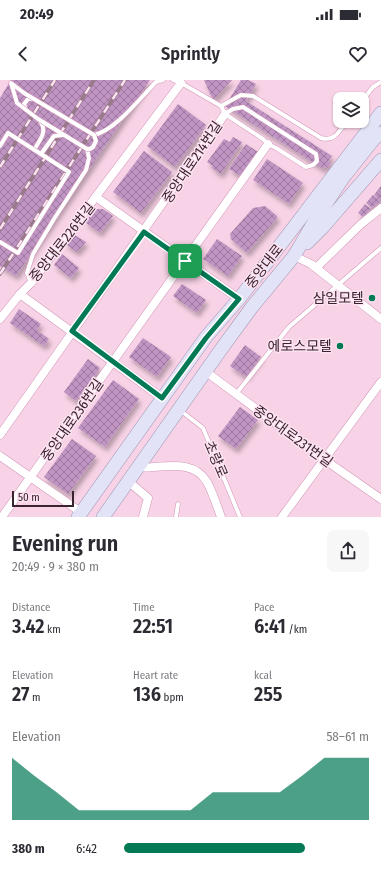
<!DOCTYPE html>
<html lang="en">
<head>
<meta charset="utf-8">
<style>
  body { margin:0; font-family:"Fira Sans Condensed","Noto Sans KR",sans-serif; background:#f7f7f7; color:#2b2b33; height:100vh; display:flex; flex-direction:column; font-size:15px; white-space:nowrap }
  * { box-sizing:border-box; margin:0 }
  p { font-size:13px; color:#7c7c81 }
  .icon { flex:none; width:22px; height:22px; fill:none; stroke:currentColor; stroke-width:2; stroke-linecap:round; stroke-linejoin:round }
  .map { position:relative; height:437px; overflow:hidden }
  .details { display:flex; flex-direction:column; background:#fff; flex:1 }
  .details>* { flex:none }
  .buttons { position:absolute; left:333px; top:12px; display:grid; gap:8px }
  .buttons a { display:grid; place-items:center; width:36px; height:36px; border-radius:8px; background:#fff; box-shadow:0 1px 3px #0004; font-size:20px }
  .scale { position:absolute; left:12px; bottom:10px; width:62px; box-sizing:border-box; padding-left:4px; border:2px solid #3a2330; border-top:0; font-size:11px; line-height:14px; white-space:nowrap; color:#3a2330; -webkit-text-stroke:3px #fde3f1; paint-order:stroke }
  .pin { position:absolute; display:grid; place-items:center; width:34px; height:34px; color:#fff; margin:-17px; border-radius:8px; box-shadow:0 2px 6px #0006 }
  .round { display:grid; place-items:center; flex:none; width:42px; height:42px; border-radius:8px; background:#f7f7f7 }
  .overview { display:flex; align-items:center; justify-content:space-between; height:68px; padding:0 12px }
  h1 { font-size:22px; font-weight:600; line-height:30px }
  .metrics { display:grid; grid-template-columns:repeat(3,1fr); gap:6px; height:68px; padding:4px 12px }
  .metrics div { display:grid; align-content:center }
  .metrics b { font-size:20px; font-weight:600 }
  .metrics small { font-size:11px; font-weight:400 }
  .metrics p { font-size:11px }
  .chart { height:112px; padding:8px 12px }
  .chart p { display:flex; justify-content:space-between }
  .chart svg { width:100%; height:72px; margin-top:4px; fill:#037956; opacity:.7 }
  ul { padding:0 12px; list-style:none; font-size:13px }
  li { display:grid; grid-template-columns:64px 48px 1fr; align-items:center; height:30px }
  li i { height:10px; border-radius:5px; background:#037956 }
  .status { display:flex; justify-content:space-between; align-items:center; height:28px; padding:0 20px; background:#fff; direction:ltr }
  .status svg { height:11px; fill:currentColor }
  header { display:flex; justify-content:space-between; align-items:center; height:52px; padding:0 12px; background:#fff; font-size:18px; font-weight:600 }
  .map>svg:first-child { display:block }
</style>
</head>
<body>
<div class="status"><b>20:49</b><svg viewBox="0 0 49 12"><path d="M0 12V9h3v3zM5 12V6h3v6zM10 12V3h3v9zM15 12V0h3v12zM26 1h20v11H26zM47 4h2v5h-2z"/></svg></div>
<header><svg class="icon" aria-label="back" viewBox="0 0 24 24"><path d="M15 5l-7 7 7 7"/></svg>Sprintly<svg class="icon" aria-label="heart" viewBox="0 0 24 24"><path d="M12 20l-8-8c-3-5 5-10 8-4 3-6 11-1 8 4z"/></svg></header>
<div class="map">
<svg width="381" height="437" viewBox="0 0 381 437">
  <defs>
    <pattern id="building-cross-hatch" width="8" height="8" patternUnits="userSpaceOnUse"><rect width="8" height="8" fill="#c094c3"/><path d="M0 0l8 8M0 8l8-8" fill="none" stroke="#9d789f"/></pattern>
    <filter id="shadow"><feDropShadow dx="2.5" dy="4.5" stdDeviation="2" flood-color="#0004"/></filter>
  </defs>
  <rect width="100%" height="100%" fill="#f8d2e6"/>
  <g fill="url(#building-cross-hatch)" filter="url(#shadow)">
    <polygon points="11,0 150,0 16,196 0,186 0,18"/>
    <polygon points="204,0 232,0 213,20"/>
    <polygon points="241,0 248,0 256,4 246,21 332,76 328,81 331,83 328,88 325,86 323,89 225,26"/>
    <polygon points="178,24 206,45 175,87 147,66"/>
    <polygon points="233,57 242,62 221,94 212,88 213,86 207,82 224,59 230,62"/>
    <polygon points="246,64 258,72 241,96 229,89"/>
    <polygon points="144,71 172,92 141,133 113,112"/>
    <polygon points="267,79 303,103 289,124 253,100"/>
    <polygon points="381,106 381,121 374,115"/>
    <polygon points="373,115 381,121 372,128 366,123"/>
    <polygon points="365,124 371,129 363,137 358,133"/>
    <polygon points="265,126 277,136 277,138 247,173 231,159 230,154 253,128"/>
    <polygon points="95,129 103,129 113,136 100,153 85,142"/>
    <polygon points="73,154 86,162 77,172 65,164"/>
    <polygon points="217,159 242,176 228,196 203,179"/>
    <polygon points="62,174 79,188 71,198 54,185"/>
    <polygon points="182,204 206,220 197,233 173,216"/>
    <polygon points="19,229 41,244 37,250 49,259 44,266 10,243"/>
    <polygon points="143,258 171,277 157,297 129,277"/>
    <polygon points="245,265 261,277 246,297 230,286"/>
    <polygon points="88,279 100,288 76,321 64,312"/>
    <polygon points="113,300 139,319 105,367 78,348"/>
    <polygon points="240,327 258,340 236,369 218,356"/>
    <polygon points="72,359 96,376 68,414 44,397"/>
  </g>
  <g fill="none" stroke-linecap="round" stroke-linejoin="round">
    <g stroke="#d297b8" stroke-width="5">
      <g id="lane">
        <polyline points="173,0 181,3 221,26 225,34 263,59 268,64 276,68 306,87 313,85 317,81 316,74 243,27 233,29 225,34"/>
        <polyline points="362,21 373,7 381,2"/>
        <path d="M221 26 241 15 253 16 321 58C335 62 339 51 347 41"/>
        <polyline points="26,30 24,24 28,19 34,19"/>
        <path d="M94 55C116 50 140 18 156 2L163 0"/>
        <path d="M34 70C40 59 48 52 40 41"/>
        <polyline points="31,203 27,193 33,174 54,139 86,90 89,78 87,69"/>
        <polyline points="236,314 289,247 381,168"/>
        <polyline points="181,331 203,348 240,437"/>
        <polyline points="176,437 178,424"/>
      </g>
    </g>
    <g stroke="#d297b8" stroke-width="9">
      <g id="street">
        <polyline points="96,117 239,219"/>
        <polyline points="294,176 311,184 381,239"/>
        <polyline points="316,188 360,145 381,128"/>
        <polyline points="20,214 162,318"/>
        <polyline points="0,239 20,214 31,203 181,3"/>
        <polyline points="205,291 325,380 381,419"/>
        <path d="M0 355C75 248 151 141 225 34"/>
        <polyline points="0,376 82,433"/>
        <path d="M138 387C143 387 149 388 154 387 173 386 195 382 207 402 213 413 217 426 221 437"/>
        <polyline points="128,401 148,418 143,437"/>
        <polyline points="2,437 268,64"/>
        <polyline points="282,437 381,302"/>
      </g>
    </g>
    <g stroke="#9c94af" stroke-width="14">
      <g id="primary">
        <polyline points="307,163 323,147 381,80"/>
        <polyline points="78,437 206,257 239,219 381,33"/>
        <polyline points="103,437 222,268 252,227 294,176 314,142 343,98 374,59 381,53"/>
      </g>
    </g>
    <use href="#lane" stroke="#fff" stroke-width="4"/>
    <use href="#street" stroke="#fff" stroke-width="8"/>
    <use href="#primary" stroke="#e3e3f8" stroke-width="13"/>
    <g stroke="#997a8b" stroke-width="4">
      <g id="rail">
        <polyline points="0,87 55,0"/>
        <polyline points="0,149 94,0"/>
        <polyline points="0,194 125,0"/>
      </g>
    </g>
    <use href="#rail" stroke="#fde3f1" stroke-width="2.5" stroke-dasharray="8" stroke-linecap="butt"/>
    <g stroke="#d297b8" stroke-width="5" stroke-linecap="butt">
      <g id="lane-bridge">
        <polygon points="11,3 24,13 94,55 96,61 93,67 90,69 87,69 38,39 17,23"/>
        <polyline points="0,66 8,53 69,92 18,173 0,162"/>
        <polyline points="41,74 54,56 63,55"/>
      </g>
    </g>
    <use href="#lane-bridge" stroke="#fff" stroke-width="4"/>
  </g>
  <g fill="none" stroke-linecap="round" stroke-linejoin="round">
    <g stroke="#fff" stroke-width="8">
      <polygon id="route" points="144,152 239,219 206,258 162,318 72,251"/>
    </g>
    <use href="#route" stroke="#037956" stroke-width="5"/>
  </g>
  <g fill="#037956" stroke="#fde3f1" stroke-width="1.5">
    <circle cx="372" cy="218" r="4"/>
    <circle cx="340" cy="266" r="4"/>
  </g>
  <g text-anchor="middle" stroke-width="3" stroke-linejoin="round" paint-order="stroke">
    <g font-size="14" fill="#3a2330" stroke="#fde3f1">
      <text transform="translate(192 82) rotate(-56)" y="5">중앙대로214번길</text>
      <text transform="translate(62 162) rotate(-52)" y="5">중앙대로226번길</text>
      <text transform="translate(264 186) rotate(-52)" y="5">중앙대로</text>
      <text transform="translate(72 340) rotate(-55)" y="5">중앙대로236번길</text>
      <text transform="translate(293 356) rotate(36)" y="5">중앙대로231번길</text>
      <text transform="translate(216 379) rotate(67)" y="5">초량로</text>
    </g>
    <g font-size="14" fill="#3a2330" stroke="#fde3f1" text-anchor="end">
      <text x="364" y="223">삼일모텔</text>
      <text x="332" y="271">에로스모텔</text>
    </g>
  </g>
</svg>
<div class="buttons">
<a><svg class="icon" aria-label="layers" viewBox="0 0 24 24"><path d="M12 4l9 5-9 5-9-5zM3 14l9 5 9-5"/></svg></a>
</div>
<div class="scale">50 m</div>
<div class="pin" style="left:185px;top:181px;background:#1e9e55"><svg class="icon" aria-label="arrive" viewBox="0 0 24 24"><path d="M6 21V4h12l-3 4 3 4H6"/></svg></div>
</div>
<section class="details">
<div class="overview"><div><h1>Evening run</h1><p>20:49 · 9 × 380 m</p></div><a class="round"><svg class="icon" aria-label="share" viewBox="0 0 24 24"><path d="M12 15V3M7 8l5-5 5 5M5 13v7h14v-7"/></svg></a></div>
<div class="metrics">
<div><p>Distance</p><b>3.42<small> km</small></b></div>
<div><p>Time</p><b>22:51</b></div>
<div><p>Pace</p><b>6:41<small> /km</small></b></div>
</div>
<div class="metrics">
<div><p>Elevation</p><b>27<small> m</small></b></div>
<div><p>Heart rate</p><b>136<small> bpm</small></b></div>
<div><p>kcal</p><b>255</b></div>
</div>
<div class="chart"><p><span>Elevation</span>58–61 m</p>
<svg viewBox="0 0 160 44" preserveAspectRatio="none"><path d="M0 44V6L10 17L20 27L30 38L40 38L50 38L60 38L70 38L80 38L90 27L100 27L110 27L120 27L130 17L140 6L150 6L160 6V44z"/></svg>
</div>
<ul>
<li><b>380 m</b>6:42<i style="width:74%"></i></li>
</ul>
</section>
</body>
</html>
